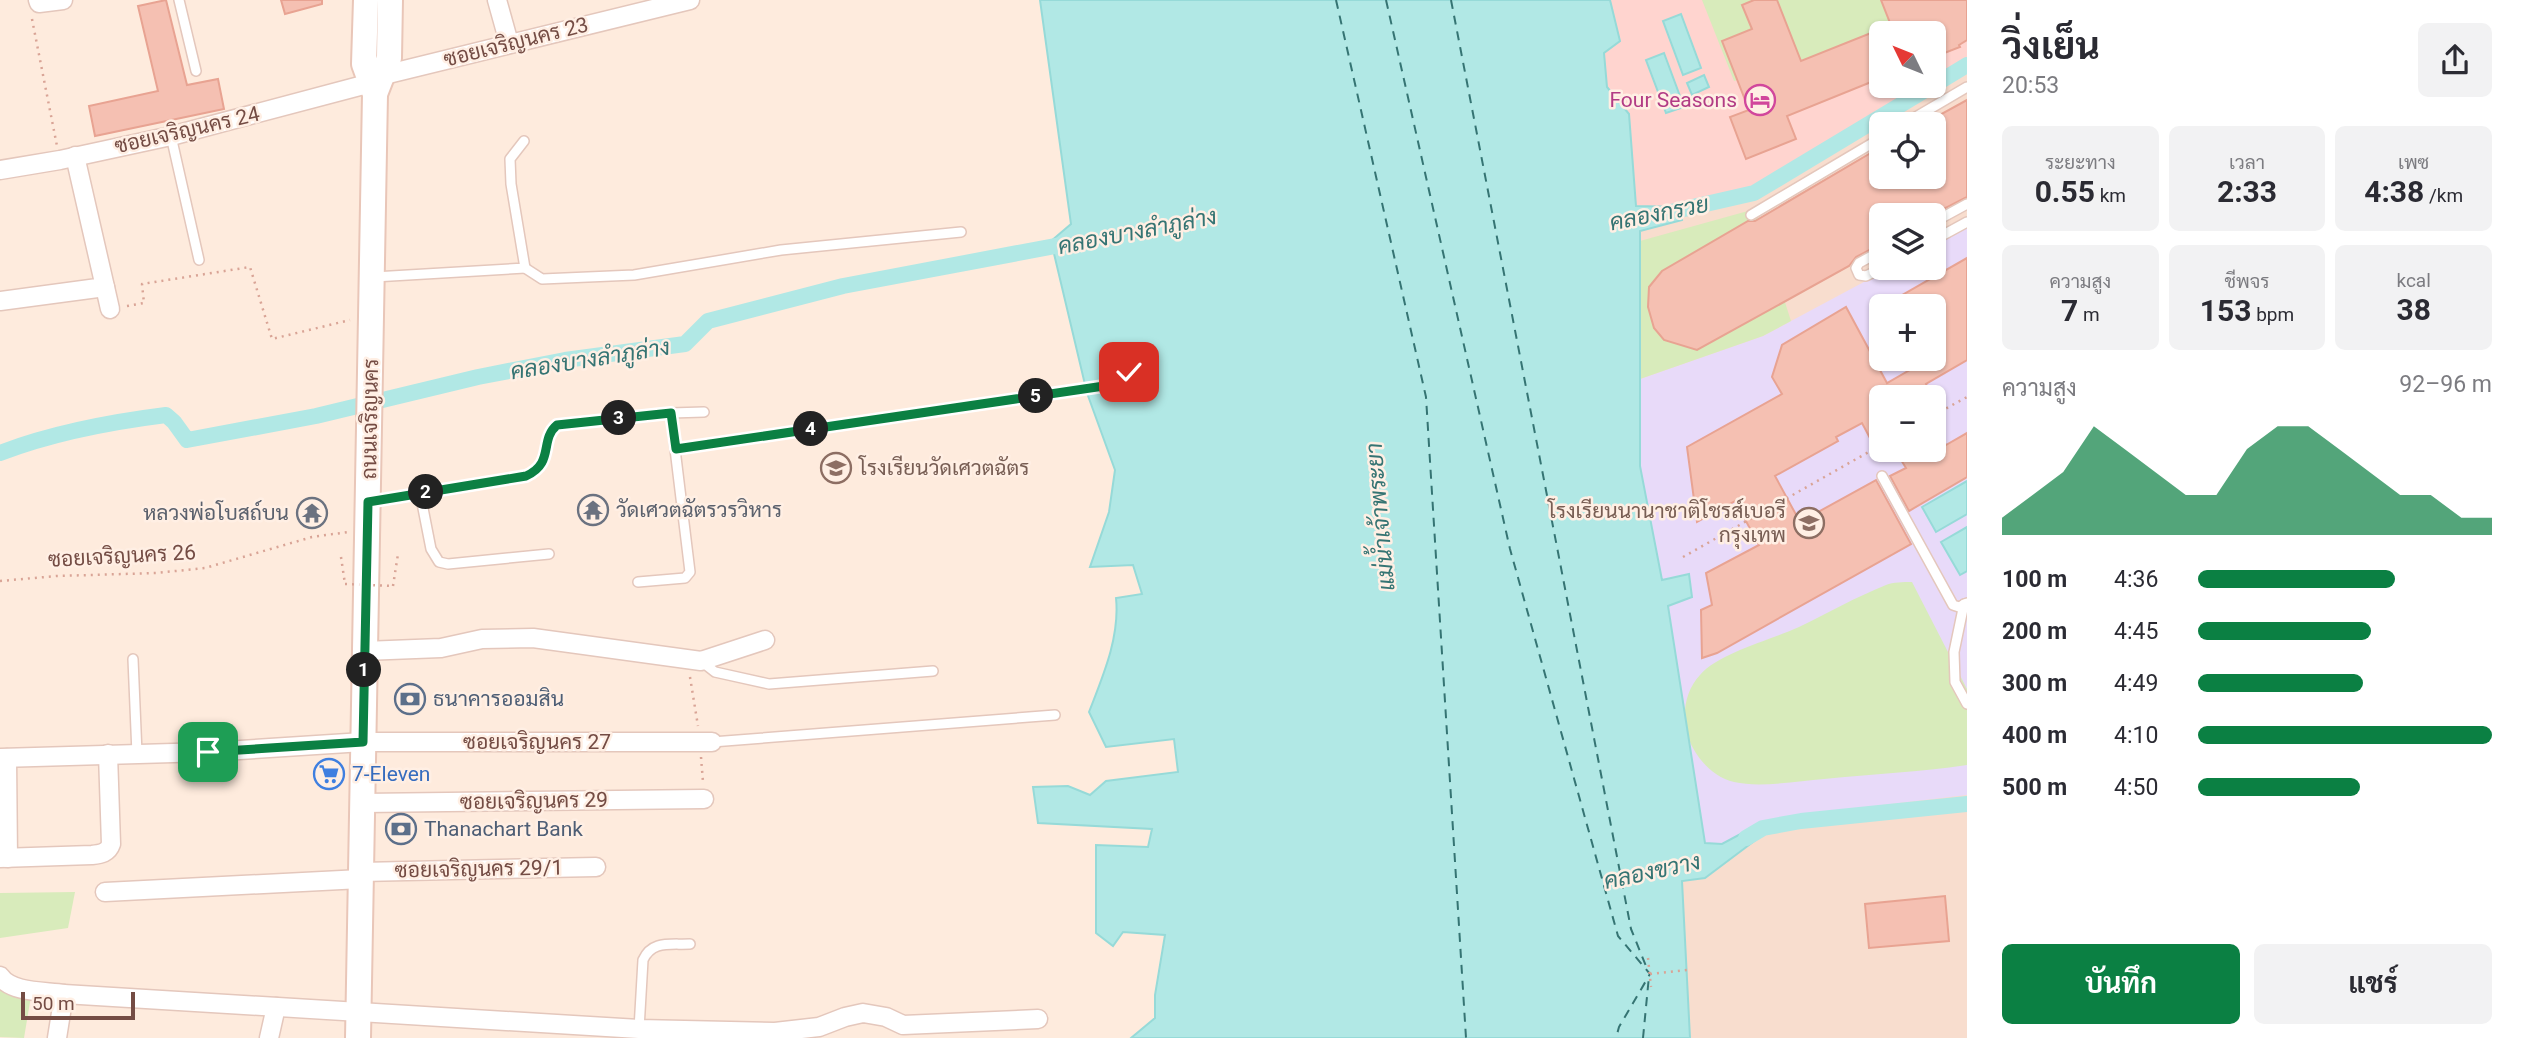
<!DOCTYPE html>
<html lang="th">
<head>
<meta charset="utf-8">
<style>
  body { margin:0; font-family:Roboto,Sarabun,sans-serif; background:#f2f2f3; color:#2b2b33; height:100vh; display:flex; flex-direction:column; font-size:26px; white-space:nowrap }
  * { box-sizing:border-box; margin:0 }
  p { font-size:23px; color:#7c7c81 }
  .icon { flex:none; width:38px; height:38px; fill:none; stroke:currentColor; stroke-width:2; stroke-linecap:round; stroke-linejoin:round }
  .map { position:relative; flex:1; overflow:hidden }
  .details { display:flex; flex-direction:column; background:#fff; width:560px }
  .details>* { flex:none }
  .needle { width:46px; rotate:313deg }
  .controls { position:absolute; left:1869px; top:21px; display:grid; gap:14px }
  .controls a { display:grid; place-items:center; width:77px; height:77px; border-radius:10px; background:#fff; box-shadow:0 2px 5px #0004; font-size:35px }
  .scale { position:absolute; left:21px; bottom:18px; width:114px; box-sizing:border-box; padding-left:7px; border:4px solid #744c44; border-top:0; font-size:19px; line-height:24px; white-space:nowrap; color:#744c44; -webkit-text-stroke:5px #ffefe4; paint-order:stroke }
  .pin { position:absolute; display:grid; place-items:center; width:60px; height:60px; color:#fff; margin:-30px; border-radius:14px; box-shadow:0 4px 10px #0006 }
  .km { position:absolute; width:35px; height:35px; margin:-18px; border-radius:50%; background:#222; color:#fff; font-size:19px; line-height:35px; text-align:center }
  .round { display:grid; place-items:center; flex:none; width:74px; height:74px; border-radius:10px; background:#f2f2f3 }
  .summary { display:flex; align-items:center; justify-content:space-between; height:119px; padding:0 35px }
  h1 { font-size:38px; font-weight:700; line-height:52px }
  .stats { display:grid; grid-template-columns:repeat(3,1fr); gap:10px; height:119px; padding:7px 35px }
  .stats div { display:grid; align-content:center; border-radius:10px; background:#f2f2f3; text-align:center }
  .stats b { font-size:30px; font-weight:700 }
  .stats small { font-size:19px; font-weight:400 }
  .stats p { font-size:19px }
  .chart { height:196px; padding:14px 35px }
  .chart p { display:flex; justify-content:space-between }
  .chart svg { width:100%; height:126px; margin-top:7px; fill:#0b8043; opacity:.7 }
  .cta { display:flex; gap:14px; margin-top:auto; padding:14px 35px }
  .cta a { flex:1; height:80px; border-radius:10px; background:#0b8043; color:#fff; font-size:28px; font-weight:700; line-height:80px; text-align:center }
  .cta a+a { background:#f2f2f3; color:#2b2b33 }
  ul { padding:0 35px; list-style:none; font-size:23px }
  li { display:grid; grid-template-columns:112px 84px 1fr; align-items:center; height:52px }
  li i { height:18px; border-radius:9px; background:#0b8043 }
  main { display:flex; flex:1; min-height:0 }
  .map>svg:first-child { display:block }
</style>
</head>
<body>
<main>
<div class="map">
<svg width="1967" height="1038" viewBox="0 0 1967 1038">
  <rect width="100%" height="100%" fill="#feebdd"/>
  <path fill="#f8ddce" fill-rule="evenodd" d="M1610 0H1967V1038H1690L1682 881 1761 824 1640 466V231L1682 220ZM1881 33H1934V86H1881ZM1881 124H1934V177H1881ZM1881 215H1934V268H1881ZM1881 306H1934V359H1881ZM1881 397H1934V450H1881Z"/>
  <polygon fill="#ffd4cf" points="1610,0 1967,0 1967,61 1934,82 1934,33 1881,33 1881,86 1927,86 1753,190 1680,207 1636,207 1629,114 1607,87 1604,53 1620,41"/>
  <path fill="#e8daf9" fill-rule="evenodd" d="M1967 226V795L1806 814 1761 823 1722 844 1705 843 1662 581 1640 466V379L1763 336 1890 268H1934V244ZM1881 306H1934V359H1881ZM1881 397H1934V450H1881Z"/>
  <g fill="#d8ebbb">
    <polygon points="1702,0 1964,0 1918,23 1734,81"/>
    <polygon points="1755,209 1791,321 1763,336 1640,379 1640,241"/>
    <path d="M1912 582 1967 689V765C1920 772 1872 774 1824 779 1797 781 1760 788 1734 782 1713 777 1697 759 1689 740 1681 718 1684 692 1700 675 1719 653 1771 640 1799 627 1828 613 1856 597 1886 585 1893 582 1903 582 1912 582Z"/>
    <polygon points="75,892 68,928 0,938 0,893"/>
    <polygon points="0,984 31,996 24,1038 0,1037"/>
  </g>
  <g fill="#b1e8e5" stroke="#96dad8" stroke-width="2">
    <path d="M1040 0H1610L1620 41 1604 53 1607 87 1629 114 1636 206 1680 207 1682 220 1640 231V466L1662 580 1689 574 1692 597 1668 606 1705 843 1722 844 1761 823 1765 833 1705 878 1682 881 1690 1038H1131L1155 1018V995L1165 935 1123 932 1113 946 1096 933V845L1148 847 1152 829 1038 823 1033 787 1068 786 1090 795 1106 781 1178 772 1174 739 1106 747 1089 712C1103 676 1120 637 1116 598L1142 594 1133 565 1090 567 1109 512 1115 470 1087 393 1051 241 1071 224Z"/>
    <polygon points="1681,14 1701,68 1683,75 1663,21"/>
    <polygon points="1664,53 1684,107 1666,113 1646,60"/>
    <polygon points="1704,75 1709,87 1692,95 1687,83"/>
    <polygon points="1967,481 1967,514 1936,532 1922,507"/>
    <polygon points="1967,527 1967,571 1960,575 1941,542"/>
  </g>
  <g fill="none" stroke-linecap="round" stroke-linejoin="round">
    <g stroke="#b1e8e5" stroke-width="16">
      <polyline points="1934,85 1967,65"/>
      <polyline points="1662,214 1754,193 1932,86"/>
      <path d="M0 453C52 433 110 422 166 415L174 422 187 440 316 416 478 377 565 360 685 344 708 321 843 286 1071 243"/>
      <polyline points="1746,838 1763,828 1801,821 1967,804"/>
    </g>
    <g stroke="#357473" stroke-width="2" stroke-dasharray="9 7" stroke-linecap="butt">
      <polyline points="1336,0 1426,397 1466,1038"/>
      <polyline points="1386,0 1510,549 1618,936 1650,974 1619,1027 1616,1038"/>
      <polyline points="1451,0 1631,929 1648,971"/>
      <polyline points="1643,1038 1649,976"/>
    </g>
  </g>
  <g fill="#f5c0b2" stroke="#e8a392" stroke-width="2">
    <polygon points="166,0 187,85 218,79 224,109 95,136 89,106 158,91 138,6"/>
    <polygon points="281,0 322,0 322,4 285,14"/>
    <polygon points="1754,0 1777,0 1801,61 1881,29 1881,78 1787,116 1796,139 1746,159 1730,117 1749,110 1722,41 1752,29 1742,5"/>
    <polygon points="1881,0 1967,0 1967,40 1959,45 1960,47 1934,57 1934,33 1894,33"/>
    <polygon points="1967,100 1967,197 1932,215 1881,215 1881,244 1856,257 1849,266 1697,350 1664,340 1654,328 1648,307 1649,287 1662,271 1748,221 1755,221 1881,147 1881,177 1934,177 1934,118"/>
    <polygon points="1967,258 1967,360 1926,384 1933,397 1881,397 1881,431 1870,438 1862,423 1836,437 1838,441 1775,476 1800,522 1876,480 1911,544 1717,653 1702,658 1701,610 1712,605 1706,573 1759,545 1735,501 1697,522 1687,447 1782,394 1772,377 1782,345 1846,307 1887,383 1929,359 1934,359 1934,306 1883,306"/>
    <polygon points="1934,424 1946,445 1967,433 1967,477 1909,511 1890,476 1906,468 1895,450 1934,450"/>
    <polygon points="1945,896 1949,941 1869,948 1865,904"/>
  </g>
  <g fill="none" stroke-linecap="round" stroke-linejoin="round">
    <g stroke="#e4c7bc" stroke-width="12">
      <g id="service">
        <polyline points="179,0 196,71"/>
        <polyline points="1904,124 1967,87"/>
        <polyline points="171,136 199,260"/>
        <polyline points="1751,215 1881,138"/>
        <polyline points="1934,222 1967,204"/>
        <polyline points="1934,240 1967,222"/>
        <polyline points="1881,251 1859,263 1856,268 1859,275 1866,276 1882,268"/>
        <polyline points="525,268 542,279 634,275 781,250 961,232"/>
        <polyline points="374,277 525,268 511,184 510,159 524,141"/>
        <polyline points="671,413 675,449 769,435"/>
        <polyline points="1882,476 1953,605 1959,607 1967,603"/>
        <polyline points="420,493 431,549 439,562 448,564 549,554"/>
        <path d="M370 501 526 476C557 462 538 440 557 425L671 413 704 412"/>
        <polyline points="638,582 685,578 690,572 675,449"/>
        <polyline points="1964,604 1954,652 1955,682 1967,704"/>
        <polyline points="133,659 137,754"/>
        <polyline points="701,661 715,672 769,684 933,671"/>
        <polyline points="712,742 1055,715"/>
        <path d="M639 1029 643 960C652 940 670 945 690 944"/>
      </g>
    </g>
    <g stroke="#e4c7bc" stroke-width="21">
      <g id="minor">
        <polyline points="38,0 39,3 63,0"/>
        <polyline points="497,0 509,43"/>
        <polyline points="384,75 690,0"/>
        <polyline points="0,170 60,160 171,136 371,83"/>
        <polyline points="105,287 110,309"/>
        <polyline points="0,301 105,287 75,156"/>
        <polyline points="364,651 441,648 482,639 533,638 701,661 765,640"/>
        <polyline points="0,758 208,752 363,742 712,742"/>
        <polyline points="7,758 8,858"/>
        <polyline points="363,803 704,799"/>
        <path d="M0 858 92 855C101 854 108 853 111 844L108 754"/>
        <polyline points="361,872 596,867"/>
        <polyline points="105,892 361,879"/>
        <path d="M0 976C11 993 45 991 64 994L639 1029 775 1032 819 1027 845 1017 863 1013 886 1017 903 1025 1038 1019"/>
        <polyline points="57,1038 64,994"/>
        <polyline points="269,1038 276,1007"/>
      </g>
    </g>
    <g stroke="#e9c6b8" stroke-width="28">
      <g id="secondary">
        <polyline points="375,94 389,58 390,0"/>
        <polyline points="358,1038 375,94 364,64 366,0"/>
      </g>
    </g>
    <g stroke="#d9a496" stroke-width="2.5" stroke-dasharray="2 5" stroke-linecap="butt">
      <polyline points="32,19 57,146"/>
      <polyline points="127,306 144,303 142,284 250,267 272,339 350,320"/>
      <polyline points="1129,372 1132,391"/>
      <polyline points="1934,415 1967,397"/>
      <polyline points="781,434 1131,382"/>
      <polyline points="341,557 345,584"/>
      <polyline points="1683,557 1881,445"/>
      <polyline points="0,581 57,576 156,573 205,568 312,537 348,532"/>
      <polyline points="393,586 398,554"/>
      <polyline points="690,677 698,726"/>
      <polyline points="701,757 703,782"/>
      <polyline points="1648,958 1651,987"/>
      <polyline points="1650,974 1687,970"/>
    </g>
    <use href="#service" stroke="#fff" stroke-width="9"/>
    <use href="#minor" stroke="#fff" stroke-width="18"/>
    <use href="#secondary" stroke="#fff" stroke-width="24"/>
    <polyline stroke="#d9a496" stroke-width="2.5" stroke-dasharray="2 5" stroke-linecap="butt" points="345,584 393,586"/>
  </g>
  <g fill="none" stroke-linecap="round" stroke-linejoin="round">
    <g stroke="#fff" stroke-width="14">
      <path id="route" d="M208 752 363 742 368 502 526 476C555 463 539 440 557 425L671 413 676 449 1131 382 1129 372"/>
    </g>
    <use href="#route" stroke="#0b8043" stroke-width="9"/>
  </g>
  <defs>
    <g id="hotel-ring" transform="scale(1.575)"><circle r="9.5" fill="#ffefe4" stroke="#d1479c" stroke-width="1.5"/><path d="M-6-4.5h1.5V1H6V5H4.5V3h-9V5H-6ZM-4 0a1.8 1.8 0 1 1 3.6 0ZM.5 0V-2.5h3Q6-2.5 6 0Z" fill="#d1479c"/></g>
    <g id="school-ring" transform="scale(1.575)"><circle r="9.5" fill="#ffefe4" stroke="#8d6e63" stroke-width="1.5"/><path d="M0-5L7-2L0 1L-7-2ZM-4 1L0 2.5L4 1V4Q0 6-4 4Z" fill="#8d6e63"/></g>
    <g id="temple-ring" transform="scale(1.575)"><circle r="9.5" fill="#ffefe4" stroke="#6b7280" stroke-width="1.5"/><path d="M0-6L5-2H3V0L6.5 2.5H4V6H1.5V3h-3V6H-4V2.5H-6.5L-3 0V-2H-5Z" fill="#6b7280"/></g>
    <g id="bank-ring" transform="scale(1.575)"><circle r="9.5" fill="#ffefe4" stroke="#5c6f8a" stroke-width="1.5"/><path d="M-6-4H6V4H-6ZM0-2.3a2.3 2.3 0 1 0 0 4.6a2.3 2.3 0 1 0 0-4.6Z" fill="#5c6f8a"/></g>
    <g id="supermarket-ring" transform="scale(1.575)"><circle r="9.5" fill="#ffefe4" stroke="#3f7fe0" stroke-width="1.5"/><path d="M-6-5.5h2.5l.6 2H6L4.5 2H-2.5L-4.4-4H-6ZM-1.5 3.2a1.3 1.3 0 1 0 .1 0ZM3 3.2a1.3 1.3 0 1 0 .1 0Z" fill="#3f7fe0"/></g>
  </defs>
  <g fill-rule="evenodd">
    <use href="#hotel-ring" x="1760" y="100"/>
    <use href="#school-ring" x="836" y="468"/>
    <use href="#temple-ring" x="593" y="510"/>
    <use href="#temple-ring" x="312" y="513"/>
    <use href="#school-ring" x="1809" y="523"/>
    <use href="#bank-ring" x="410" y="699"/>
    <use href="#supermarket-ring" x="329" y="774"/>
    <use href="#bank-ring" x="401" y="829"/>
  </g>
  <g text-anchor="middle" stroke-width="5" stroke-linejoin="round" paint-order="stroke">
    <g font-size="21" fill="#744c44" stroke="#ffefe4">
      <text transform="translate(516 42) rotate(-14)" y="7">ซอยเจริญนคร 23</text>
      <text transform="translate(187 130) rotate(-13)" y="7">ซอยเจริญนคร 24</text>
      <text transform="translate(370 419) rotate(-89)" y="7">ถนนเจริญนคร</text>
      <text transform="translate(122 556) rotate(-3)" y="7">ซอยเจริญนคร 26</text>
      <text x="537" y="749">ซอยเจริญนคร 27</text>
      <text transform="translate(534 801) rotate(-1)" y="7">ซอยเจริญนคร 29</text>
      <text transform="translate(479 869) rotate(-1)" y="7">ซอยเจริญนคร 29/1</text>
    </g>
    <g font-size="21" fill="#b23c85" stroke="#ffefe4" text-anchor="end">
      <text x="1737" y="107">Four Seasons</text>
    </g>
    <g font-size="21" fill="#785e54" stroke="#ffefe4" text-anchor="start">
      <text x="859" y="475">โรงเรียนวัดเศวตฉัตร</text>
      <text x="1786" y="518" text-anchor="end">โรงเรียนนานาชาติโชรส์เบอรี<tspan x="1786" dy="24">กรุงเทพ</tspan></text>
    </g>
    <g font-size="21" fill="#5b616d" stroke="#ffefe4" text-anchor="start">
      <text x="616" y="517">วัดเศวตฉัตรวรวิหาร</text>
      <text x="289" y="520" text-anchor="end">หลวงพ่อโบสถ์บน</text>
    </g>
    <g font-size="21" fill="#4e5e75" stroke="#ffefe4" text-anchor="start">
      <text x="433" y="706">ธนาคารออมสิน</text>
      <text x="424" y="836">Thanachart Bank</text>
    </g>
    <g font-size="21" fill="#366cbe" stroke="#ffefe4" text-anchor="start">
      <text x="352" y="781">7-Eleven</text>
    </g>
    <g font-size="23" font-style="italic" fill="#357473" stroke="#ffefe4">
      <text transform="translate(1659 213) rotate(-11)" y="8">คลองกรวย</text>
      <text transform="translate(1137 231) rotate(-11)" y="8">คลองบางลำภูล่าง</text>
      <text transform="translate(590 359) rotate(-9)" y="8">คลองบางลำภูล่าง</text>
      <text transform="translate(1380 517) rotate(-95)" y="8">แม่น้ำเจ้าพระยา</text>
      <text transform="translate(1652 871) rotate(-12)" y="8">คลองขวาง</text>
    </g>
  </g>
</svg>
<div class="controls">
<a><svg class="needle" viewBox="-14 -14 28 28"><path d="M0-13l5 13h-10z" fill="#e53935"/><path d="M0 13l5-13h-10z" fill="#7c7c81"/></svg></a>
<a><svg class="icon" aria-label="locate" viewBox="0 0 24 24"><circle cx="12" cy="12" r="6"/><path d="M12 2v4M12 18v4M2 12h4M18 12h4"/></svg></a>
<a><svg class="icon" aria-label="layers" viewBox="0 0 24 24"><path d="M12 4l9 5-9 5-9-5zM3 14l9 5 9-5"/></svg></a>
<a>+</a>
<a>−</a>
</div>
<div class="scale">50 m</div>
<div class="pin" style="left:208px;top:752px;background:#1e9e55"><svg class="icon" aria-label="arrive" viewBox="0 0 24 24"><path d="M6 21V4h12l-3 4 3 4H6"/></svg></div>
<div class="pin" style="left:1129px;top:372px;background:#d93025"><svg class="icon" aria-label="check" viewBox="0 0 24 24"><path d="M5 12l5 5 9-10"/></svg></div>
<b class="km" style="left:364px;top:670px">1</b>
<b class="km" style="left:426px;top:492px">2</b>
<b class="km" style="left:619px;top:418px">3</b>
<b class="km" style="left:811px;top:429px">4</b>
<b class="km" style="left:1036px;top:396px">5</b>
</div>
<section class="details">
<div class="summary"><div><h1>วิ่งเย็น</h1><p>20:53</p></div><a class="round"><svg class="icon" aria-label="share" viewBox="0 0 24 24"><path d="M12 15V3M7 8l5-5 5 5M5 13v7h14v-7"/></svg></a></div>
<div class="stats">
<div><p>ระยะทาง</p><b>0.55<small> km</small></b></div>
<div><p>เวลา</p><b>2:33</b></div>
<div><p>เพซ</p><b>4:38<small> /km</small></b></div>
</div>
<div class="stats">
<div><p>ความสูง</p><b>7<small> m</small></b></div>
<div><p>ชีพจร</p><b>153<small> bpm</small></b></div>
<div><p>kcal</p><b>38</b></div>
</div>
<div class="chart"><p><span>ความสูง</span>92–96 m</p>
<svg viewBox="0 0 160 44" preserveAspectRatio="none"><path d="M0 44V38L10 30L20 22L30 6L40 14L50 22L60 30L70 30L80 14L90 6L100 6L110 14L120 22L130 30L140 30L150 38L160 38V44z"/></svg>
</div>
<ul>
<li><b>100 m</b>4:36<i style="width:67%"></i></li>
<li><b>200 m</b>4:45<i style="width:59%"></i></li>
<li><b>300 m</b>4:49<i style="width:56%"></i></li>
<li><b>400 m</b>4:10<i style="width:100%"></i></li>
<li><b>500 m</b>4:50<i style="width:55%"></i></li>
</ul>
<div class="cta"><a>บันทึก</a><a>แชร์</a></div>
</section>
</main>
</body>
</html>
